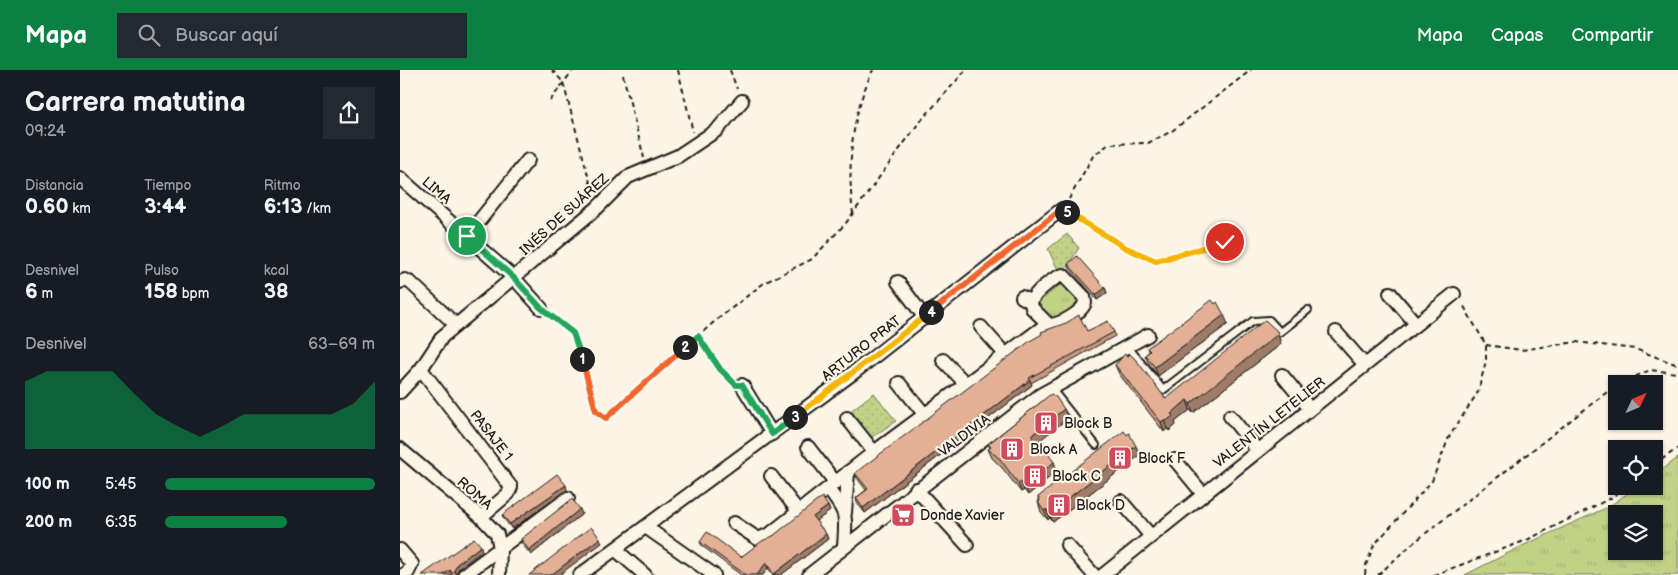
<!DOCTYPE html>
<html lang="es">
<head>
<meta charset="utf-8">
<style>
  body { margin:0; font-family:"Balsamiq Sans",sans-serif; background:#242831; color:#f1f3f6; height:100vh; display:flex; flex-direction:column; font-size:19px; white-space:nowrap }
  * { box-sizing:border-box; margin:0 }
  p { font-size:16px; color:#9ea1a6 }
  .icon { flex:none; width:28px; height:28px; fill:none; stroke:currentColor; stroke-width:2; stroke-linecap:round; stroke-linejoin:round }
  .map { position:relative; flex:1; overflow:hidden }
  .drawer { display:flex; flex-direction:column; background:#171b24; width:400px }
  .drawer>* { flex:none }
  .needle { width:32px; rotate:46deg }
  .controls { position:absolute; left:1208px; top:305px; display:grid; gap:10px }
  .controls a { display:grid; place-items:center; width:55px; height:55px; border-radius:0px; background:#171b24; box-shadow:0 1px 4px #0004; font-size:25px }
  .pin { position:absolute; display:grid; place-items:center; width:42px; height:42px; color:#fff; margin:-21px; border:2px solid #fff; border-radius:50%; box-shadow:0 1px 5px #0007 }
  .km { position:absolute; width:25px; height:25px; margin:-12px; border-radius:50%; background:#222; color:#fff; font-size:14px; line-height:25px; text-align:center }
  .round { display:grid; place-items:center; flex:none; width:52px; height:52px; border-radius:0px; background:#242831 }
  .head { display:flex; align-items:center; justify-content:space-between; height:85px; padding:0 25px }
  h1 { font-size:28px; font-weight:700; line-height:38px }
  .metrics { display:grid; grid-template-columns:repeat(3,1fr); gap:8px; height:85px; padding:5px 25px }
  .metrics div { display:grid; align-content:center }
  .metrics b { font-size:21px; font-weight:700 }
  .metrics small { font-size:14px; font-weight:400 }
  .metrics p { font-size:14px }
  .chart { height:140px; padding:10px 25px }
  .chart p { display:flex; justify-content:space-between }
  .chart svg { width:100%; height:90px; margin-top:5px; fill:#0b8043; opacity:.7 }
  ul { padding:0 25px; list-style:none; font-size:16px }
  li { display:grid; grid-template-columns:80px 60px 1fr; align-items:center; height:38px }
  li i { height:12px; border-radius:6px; background:#0b8043 }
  header { display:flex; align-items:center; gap:30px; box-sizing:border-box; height:70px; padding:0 25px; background:#0b8043; color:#fff }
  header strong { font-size:24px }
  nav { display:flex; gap:28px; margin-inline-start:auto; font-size:18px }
  .search { width:350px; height:45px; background:#242831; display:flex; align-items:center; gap:12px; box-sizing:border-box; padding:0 18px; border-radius:0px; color:#9ea1a6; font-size:19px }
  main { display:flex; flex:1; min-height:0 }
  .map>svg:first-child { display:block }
</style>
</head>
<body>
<header>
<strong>Mapa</strong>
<div class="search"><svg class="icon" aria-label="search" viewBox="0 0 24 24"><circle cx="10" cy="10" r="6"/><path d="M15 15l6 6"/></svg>Buscar aquí</div>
<nav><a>Mapa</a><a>Capas</a><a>Compartir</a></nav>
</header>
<main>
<section class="drawer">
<div class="head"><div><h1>Carrera matutina</h1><p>09:24</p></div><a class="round"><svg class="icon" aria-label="share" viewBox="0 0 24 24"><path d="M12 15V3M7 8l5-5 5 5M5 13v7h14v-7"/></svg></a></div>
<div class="metrics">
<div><p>Distancia</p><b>0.60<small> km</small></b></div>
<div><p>Tiempo</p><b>3:44</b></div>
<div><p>Ritmo</p><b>6:13<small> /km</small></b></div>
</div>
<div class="metrics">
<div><p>Desnivel</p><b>6<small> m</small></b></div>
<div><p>Pulso</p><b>158<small> bpm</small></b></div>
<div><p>kcal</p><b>38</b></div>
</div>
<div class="chart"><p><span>Desnivel</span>63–69 m</p>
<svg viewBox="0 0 160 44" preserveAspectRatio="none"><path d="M0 44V11L10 6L20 6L30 6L40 6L50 17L60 27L70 33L80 38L90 33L100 27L110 27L120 27L130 27L140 27L150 22L160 11V44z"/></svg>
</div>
<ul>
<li><b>100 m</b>5:45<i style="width:100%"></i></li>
<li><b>200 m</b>6:35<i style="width:58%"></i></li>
</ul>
</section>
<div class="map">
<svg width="1278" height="505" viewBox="0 0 1278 505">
  <defs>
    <pattern id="grass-tufts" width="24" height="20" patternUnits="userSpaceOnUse" patternTransform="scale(1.25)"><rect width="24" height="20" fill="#c1d287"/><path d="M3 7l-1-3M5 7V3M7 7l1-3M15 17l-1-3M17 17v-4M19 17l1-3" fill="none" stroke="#a5b474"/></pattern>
    <pattern id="park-dots" width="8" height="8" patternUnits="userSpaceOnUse" patternTransform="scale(1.25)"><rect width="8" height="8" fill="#c1d287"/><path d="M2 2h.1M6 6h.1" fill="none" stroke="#a5b474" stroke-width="1.8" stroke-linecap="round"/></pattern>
  </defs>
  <rect width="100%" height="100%" fill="#fcf5e5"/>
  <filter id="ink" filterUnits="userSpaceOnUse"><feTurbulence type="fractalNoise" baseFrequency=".02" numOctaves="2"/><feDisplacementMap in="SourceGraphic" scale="10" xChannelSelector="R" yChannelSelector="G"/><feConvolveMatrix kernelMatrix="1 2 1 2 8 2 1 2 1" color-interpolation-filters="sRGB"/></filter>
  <g filter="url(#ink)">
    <g fill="url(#grass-tufts)" stroke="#6e7752" fill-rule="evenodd">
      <polygon points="665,211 682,233 651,251 636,234"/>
      <path d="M1278 388V505H1065L1120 477 1208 437 1238 416H1254V405ZM1216 444H1254V481H1216Z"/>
    </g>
    <g fill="url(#park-dots)" stroke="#6e7752">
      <polygon points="667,164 679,178 664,201 659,202 648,179"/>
      <polygon points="474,323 496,351 469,369 449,342"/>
    </g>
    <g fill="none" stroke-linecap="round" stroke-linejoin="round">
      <g stroke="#1c1c1c" stroke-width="10">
        <g id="lane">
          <polyline points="728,277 763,320 853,251 869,250 880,262 908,240"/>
          <polyline points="651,318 696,375"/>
        </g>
      </g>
      <g stroke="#1c1c1c" stroke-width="16">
        <g id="street">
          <polyline points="0,108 114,208 141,238"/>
          <polyline points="67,166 128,90"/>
          <polyline points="0,212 5,210 11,213 56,255"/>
          <polyline points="498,212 525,248"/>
          <polyline points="990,223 1016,254"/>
          <path d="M622 227 631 232 632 238 649 255C660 255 681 243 685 233L684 227 663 205C653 208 635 222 631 232"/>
          <polyline points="581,257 605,284"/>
          <polyline points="936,262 965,295"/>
          <polyline points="543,290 566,314"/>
          <polyline points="21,299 111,417 108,424 81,447"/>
          <polyline points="882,305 910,339"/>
          <polyline points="499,313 525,345"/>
          <polyline points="342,315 372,364"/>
          <polyline points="0,322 21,299 42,267 197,138 228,107 278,86 317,60 342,31"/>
          <polyline points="830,346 858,381"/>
          <polyline points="447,348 474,382"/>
          <polyline points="408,377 435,412"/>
          <polyline points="0,379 81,447 97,464 100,478 99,505"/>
          <polyline points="775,390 803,424"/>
          <polyline points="371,406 398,441"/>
          <path d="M428 419C448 444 446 446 444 476"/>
          <polyline points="516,419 567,475"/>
          <polyline points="721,431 750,465"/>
          <polyline points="445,443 448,402"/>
          <polyline points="334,453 358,469 370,464 474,382 647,254"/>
          <polyline points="247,458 314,505"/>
          <polyline points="667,475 694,505"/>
          <polyline points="0,480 12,494 8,502 3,505"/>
          <polyline points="216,480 245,505"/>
          <polyline points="64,505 168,428"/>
          <polyline points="180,505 456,301 662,139"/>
          <polyline points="409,505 640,325 748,265"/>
          <polyline points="703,505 1054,224"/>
        </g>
      </g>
      <g stroke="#1c1c1c" stroke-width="2" stroke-dasharray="5 4" stroke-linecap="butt">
        <polyline points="152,0 163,12 193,124"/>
        <polyline points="278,0 293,62"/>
        <polyline points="330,0 337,19"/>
        <polyline points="223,5 244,88"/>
        <polyline points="150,31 173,0"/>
        <polyline points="669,129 693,86 709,74 748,73 772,61 851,0"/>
        <path d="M453 144C447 95 451 45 473 0"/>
        <polyline points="672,145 726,179 756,191 825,172"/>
        <polyline points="151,246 173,263 189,308 196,341 206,348 314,252 364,213 412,189 446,153 518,54 566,0"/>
        <polyline points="298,266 320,299 331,310"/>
        <polyline points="1086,275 1121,280 1176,272 1235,279 1278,295"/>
        <polyline points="1219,314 1250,300 1278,303"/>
        <polyline points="1254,395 1278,378"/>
        <polyline points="965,505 966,495 974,475 1032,411 1049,367 1078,322 1086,291 1086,275 1062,233"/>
        <polyline points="978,505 1012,474 1216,315"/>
        <polyline points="1034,505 1127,470 1211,428 1227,416"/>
      </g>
      <use href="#lane" stroke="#fcf5e5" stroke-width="6"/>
      <use href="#street" stroke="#fcf5e5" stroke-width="12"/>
    </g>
    <g fill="#c39781" stroke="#1c1c1c">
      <polygon points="668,194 705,218 707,223 697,230 670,199"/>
      <polygon points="828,254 758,306 749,294 745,285 749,282 747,278"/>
      <polygon points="687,261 714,262 715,266 631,313 632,315 465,443 457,433 456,428 466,420 457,408 455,403"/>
      <polygon points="877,261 881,274 793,343 790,340 775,352 776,355 769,361 767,359 764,362 719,304 715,295 766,329"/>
      <polygon points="664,339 668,348 636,373 654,392 657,401 628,425 624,420 621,422 603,399 592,388 588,379 590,378 588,374"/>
      <polygon points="740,385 653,452 650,448 648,450 641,442 638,432 639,431 638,427"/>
      <polygon points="167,420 112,459 104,449 102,445"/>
      <polygon points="428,436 430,441 416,451 426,464 428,469 381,505 373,505 368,498 363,505 341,505 302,476 300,472 341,487 373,466"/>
      <polygon points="182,444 131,485 122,474 121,469"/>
    </g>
    <g fill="#9f7b69" stroke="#1c1c1c">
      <polygon points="705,218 707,223 697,230 696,225"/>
      <polygon points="824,245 828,254 758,306 755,297"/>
      <polygon points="877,261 881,274 793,343 790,334"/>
      <polygon points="630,310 632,315 465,443 463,438"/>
      <polygon points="787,330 790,340 775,352 776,355 769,361 765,352 771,344"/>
      <polygon points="664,339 668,348 634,375 631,366"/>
      <polygon points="764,350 767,359 764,362 761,352"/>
      <polygon points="736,376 740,385 653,452 649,443"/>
      <polygon points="654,392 657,401 628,425 625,416"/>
      <polygon points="621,411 624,420 621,422 618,413"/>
      <polygon points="166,415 167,420 112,459 110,454"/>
      <polygon points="428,436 430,441 415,452 413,447"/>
      <polygon points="180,439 182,444 131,485 129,480"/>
      <polygon points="646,439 650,448 648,450 644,441"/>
      <polygon points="426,464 428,469 381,505 375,505 374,504"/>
      <polygon points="200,468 202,473 159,505 151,505"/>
      <polygon points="81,476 82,481 59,498 56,505 54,501 57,494"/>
      <polygon points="366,493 368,498 363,505 357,505"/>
      <polygon points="50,500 52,505 43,505"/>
    </g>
    <g fill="#e3b096" stroke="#1c1c1c">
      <polygon points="677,186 705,218 696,225 668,194"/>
      <polygon points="812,230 815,234 817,232 824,245 755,297 745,285 750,281 747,278"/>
      <polygon points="679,245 687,261 708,251 714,262 629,308 630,310 463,438 456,428 468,419 455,403 630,271 642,264 641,262 666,253"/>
      <polygon points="865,250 877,261 878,264 790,334 787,330 771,344 773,346 765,352 764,350 761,352 715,295 725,284 727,286 730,284 737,291 766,329"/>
      <polygon points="651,324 656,327 664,339 631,366 642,380 644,378 654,392 625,416 621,411 618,413 600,389 588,379 591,377 588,374"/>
      <polygon points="724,361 727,365 729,363 736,376 649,443 646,439 644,441 638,432 640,431 638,427"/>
      <polygon points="157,404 166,415 110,454 102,445"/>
      <polygon points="422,427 428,436 413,447 426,464 374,504 366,493 357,505 346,505 300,472 307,462 341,487 362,471 373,466"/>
      <polygon points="172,429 180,439 129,480 121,469"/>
      <polygon points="191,457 200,468 151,505 129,505"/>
      <polygon points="74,468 81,476 57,494 54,501 57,505 54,505 50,500 43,505 22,505"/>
    </g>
  </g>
  <g fill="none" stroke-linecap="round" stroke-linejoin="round" filter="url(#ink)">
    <g stroke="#fff" stroke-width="10">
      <polyline id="split-1" points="67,166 114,208 141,238 173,263 182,289"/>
    </g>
    <g stroke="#fff" stroke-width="10">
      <polyline id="split-2" points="182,289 196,341 206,348 285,277"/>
    </g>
    <g stroke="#fff" stroke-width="10">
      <polyline id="split-3" points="285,277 298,266 320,299 336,315 342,315 372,364 395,347"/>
    </g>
    <g stroke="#fff" stroke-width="10">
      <polyline id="split-4" points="395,347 531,242"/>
    </g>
    <g stroke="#fff" stroke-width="10">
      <polyline id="split-5" points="531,242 662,139 667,142"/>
    </g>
    <g stroke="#fff" stroke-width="10">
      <polyline id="split-6" points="667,142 726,178 756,191 825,172"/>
    </g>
    <use href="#split-1" stroke="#22a559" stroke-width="6"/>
    <use href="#split-2" stroke="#f0652b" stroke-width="6"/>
    <use href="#split-3" stroke="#22a559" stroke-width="6"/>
    <use href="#split-4" stroke="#f5b400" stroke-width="6"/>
    <use href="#split-5" stroke="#f0652b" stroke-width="6"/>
    <use href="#split-6" stroke="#f5b400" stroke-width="6"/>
  </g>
  <defs>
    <g id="building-square" transform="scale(1.25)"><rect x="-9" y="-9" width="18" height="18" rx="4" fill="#d1495b" stroke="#fcf5e5"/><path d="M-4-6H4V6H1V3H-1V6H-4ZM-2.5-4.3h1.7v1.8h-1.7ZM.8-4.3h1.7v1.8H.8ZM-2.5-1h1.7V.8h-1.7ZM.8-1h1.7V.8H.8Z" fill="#fff"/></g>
    <g id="supermarket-square" transform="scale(1.25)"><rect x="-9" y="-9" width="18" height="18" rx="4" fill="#d1495b" stroke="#fcf5e5"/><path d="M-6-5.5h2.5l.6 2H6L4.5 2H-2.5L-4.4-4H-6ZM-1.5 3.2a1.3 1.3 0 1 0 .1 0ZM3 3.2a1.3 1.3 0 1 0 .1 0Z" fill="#fff"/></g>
  </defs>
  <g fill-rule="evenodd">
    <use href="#building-square" x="646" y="353"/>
    <use href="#building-square" x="612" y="379"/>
    <use href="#building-square" x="720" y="388"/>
    <use href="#building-square" x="635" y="406"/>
    <use href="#building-square" x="659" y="435"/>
    <use href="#supermarket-square" x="503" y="445"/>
  </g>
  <g text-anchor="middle" stroke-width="4.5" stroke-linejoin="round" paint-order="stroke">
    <g font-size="14" fill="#1c1c1c" stroke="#fcf5e5">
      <text transform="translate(37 120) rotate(41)" y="5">LIMA</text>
      <text transform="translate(164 144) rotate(-42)" y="5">INÉS DE SUÁREZ</text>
      <text transform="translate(461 278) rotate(-38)" y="5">ARTURO PRAT</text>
      <text transform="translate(869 352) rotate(-38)" y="5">VALENTÍN LETELIER</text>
      <text transform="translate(92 365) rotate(52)" y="5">PASAJE 1</text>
      <text transform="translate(564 365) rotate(-37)" y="5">VALDIVIA</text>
      <text transform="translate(75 423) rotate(41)" y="5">ROMA</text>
    </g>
    <g font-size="14" fill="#1c1c1c" stroke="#fcf5e5" text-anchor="start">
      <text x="664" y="358">Block B</text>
      <text x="630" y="384">Block A</text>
      <text x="738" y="393">Block F</text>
      <text x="652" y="411">Block C</text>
      <text x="676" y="440">Block D</text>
      <text x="520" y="450">Donde Xavier</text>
    </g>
  </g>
</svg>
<div class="controls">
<a><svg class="needle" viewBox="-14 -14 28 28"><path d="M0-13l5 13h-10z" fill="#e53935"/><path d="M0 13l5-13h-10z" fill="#9ea1a6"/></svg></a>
<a><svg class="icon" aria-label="locate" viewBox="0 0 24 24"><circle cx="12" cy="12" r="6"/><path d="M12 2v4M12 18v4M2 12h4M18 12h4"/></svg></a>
<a><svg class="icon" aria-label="layers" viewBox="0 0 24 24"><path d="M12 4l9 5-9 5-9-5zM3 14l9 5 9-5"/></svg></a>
</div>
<div class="pin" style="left:67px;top:166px;background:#1e9e55"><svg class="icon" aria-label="arrive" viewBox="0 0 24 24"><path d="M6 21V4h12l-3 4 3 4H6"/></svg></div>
<div class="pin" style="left:825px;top:172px;background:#d93025"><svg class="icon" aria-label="check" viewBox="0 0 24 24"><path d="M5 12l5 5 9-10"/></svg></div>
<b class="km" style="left:182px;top:289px">1</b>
<b class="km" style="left:285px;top:277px">2</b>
<b class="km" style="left:395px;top:347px">3</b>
<b class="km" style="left:531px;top:242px">4</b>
<b class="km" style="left:667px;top:142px">5</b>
</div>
</main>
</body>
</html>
